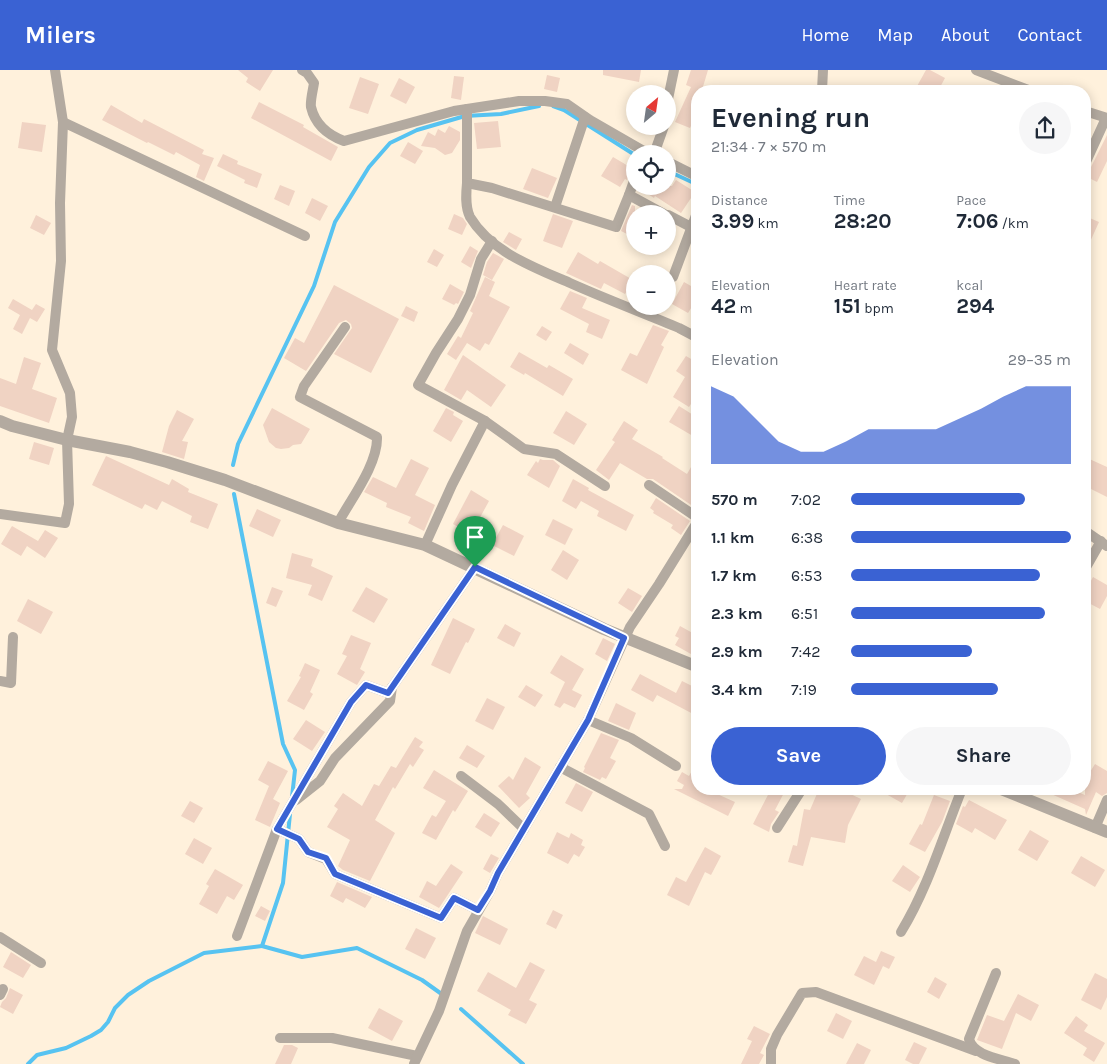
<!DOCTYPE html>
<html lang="en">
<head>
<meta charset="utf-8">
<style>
  body { margin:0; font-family:Karla,sans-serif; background:#f6f6f7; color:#1f2937; height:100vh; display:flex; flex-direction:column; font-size:19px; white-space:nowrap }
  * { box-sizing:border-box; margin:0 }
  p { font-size:16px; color:#747a83 }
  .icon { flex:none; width:28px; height:28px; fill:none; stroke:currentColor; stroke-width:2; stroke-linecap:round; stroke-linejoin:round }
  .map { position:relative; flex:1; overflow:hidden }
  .drawer { position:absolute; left:691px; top:15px; width:400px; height:710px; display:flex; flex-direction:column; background:#fff; border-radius:20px; box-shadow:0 2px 12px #0003 }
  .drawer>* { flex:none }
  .needle { width:32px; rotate:29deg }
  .controls { position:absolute; left:626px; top:15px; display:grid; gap:10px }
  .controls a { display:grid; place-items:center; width:50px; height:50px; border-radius:50%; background:#fff; box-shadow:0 2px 12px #0003; font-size:25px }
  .pin { position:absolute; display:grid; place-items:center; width:42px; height:42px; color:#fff; margin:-51px -21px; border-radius:50% 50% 50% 0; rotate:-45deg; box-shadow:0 0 5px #0007 }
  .pin .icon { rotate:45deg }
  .round { display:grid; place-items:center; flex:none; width:52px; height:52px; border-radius:26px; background:#f6f6f7 }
  .overview { display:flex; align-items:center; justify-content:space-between; height:85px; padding:0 20px }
  h1 { font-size:28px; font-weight:700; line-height:38px }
  .stats { display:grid; grid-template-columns:repeat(3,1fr); gap:8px; height:85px; padding:5px 20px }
  .stats div { display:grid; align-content:center }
  .stats b { font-size:21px; font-weight:700 }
  .stats small { font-size:14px; font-weight:400 }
  .stats p { font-size:14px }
  .chart { height:140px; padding:10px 20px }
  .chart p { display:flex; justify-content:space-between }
  .chart svg { width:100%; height:90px; margin-top:5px; fill:#3a62d3; opacity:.7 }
  .cta { display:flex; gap:10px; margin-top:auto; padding:10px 20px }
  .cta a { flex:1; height:58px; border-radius:30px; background:#3a62d3; color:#fff; font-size:20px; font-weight:700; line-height:58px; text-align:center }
  .cta a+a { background:#f6f6f7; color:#1f2937 }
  ul { padding:0 20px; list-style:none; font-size:16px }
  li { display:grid; grid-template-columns:80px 60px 1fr; align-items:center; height:38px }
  li i { height:12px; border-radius:6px; background:#3a62d3 }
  header { display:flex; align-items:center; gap:30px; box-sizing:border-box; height:70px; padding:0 25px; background:#3a62d3; color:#fff }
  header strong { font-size:24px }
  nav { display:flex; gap:28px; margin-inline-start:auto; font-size:18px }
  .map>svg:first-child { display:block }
</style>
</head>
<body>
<header>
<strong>Milers</strong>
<nav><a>Home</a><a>Map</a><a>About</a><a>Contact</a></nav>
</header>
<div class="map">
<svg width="1107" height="994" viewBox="0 0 1107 994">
  <rect width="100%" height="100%" fill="#fff1dc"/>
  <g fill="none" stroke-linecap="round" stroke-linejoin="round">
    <g stroke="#57c3f1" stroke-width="4">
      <polyline points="553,36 564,40 635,85"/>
      <polyline points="668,101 696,114"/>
      <polyline points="233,395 238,374 314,216 335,152 369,97 390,73 417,60 465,46 501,44 539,36"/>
      <polyline points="234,424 283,674 295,700 292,727"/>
      <polyline points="262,876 302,887 357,878 422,910 443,925"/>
      <polyline points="461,939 523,994"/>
      <polyline points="28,994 37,985 66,978 91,966 101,960 108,952 115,938 128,925 149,911 204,883 262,876 283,813 290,744"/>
    </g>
  </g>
  <g fill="#f0d3c3">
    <polygon points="238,0 273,0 260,21 246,12 248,8"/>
    <polygon points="603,0 641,0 639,12 603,5"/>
    <polygon points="691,0 708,0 702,20 698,19 698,41 690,58 675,52 691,17 686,15"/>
    <polygon points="926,0 930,0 945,8 938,21 922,21 916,18"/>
    <polygon points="547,5 560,8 557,22 544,19"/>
    <polygon points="454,6 464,7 461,30 451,28"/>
    <polygon points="360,7 379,14 368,44 349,38"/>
    <polygon points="399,8 415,17 406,34 390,26"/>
    <polygon points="259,32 304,55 303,57 338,77 331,91 251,48"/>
    <polygon points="111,35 142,53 144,49 204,80 202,84 214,88 204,111 196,107 200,95 176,82 174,85 148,72 147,73 102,50"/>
    <polygon points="498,51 501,77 477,79 474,53"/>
    <polygon points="22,52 46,55 42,82 18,78"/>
    <polygon points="449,56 460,62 460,70 452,83 445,85 435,78 421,76 428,62 435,66 438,59 445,63"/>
    <polygon points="1107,65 1107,91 1097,112 1085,106 1091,97"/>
    <polygon points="408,72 423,81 415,94 400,86"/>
    <polygon points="223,84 238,91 237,94 262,104 257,118 244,113 245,110 217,96"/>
    <polygon points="613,87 635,100 630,103 627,110 625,109 620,117 601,106"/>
    <polygon points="532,98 557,108 548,128 523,119"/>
    <polygon points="676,110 695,122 681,143 655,126 654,128 639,118 639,116 672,116"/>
    <polygon points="280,115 295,121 289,136 274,129"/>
    <polygon points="312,128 328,136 320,151 305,143"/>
    <polygon points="632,135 635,136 635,168 621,161"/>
    <polygon points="454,144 463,148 467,154 462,165 448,159"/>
    <polygon points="553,144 573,151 562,178 543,171"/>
    <polygon points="36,145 51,153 44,165 30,158"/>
    <polygon points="1085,146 1099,152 1085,183"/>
    <polygon points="509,162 522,169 516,180 503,172"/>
    <polygon points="470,176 478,181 471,198 461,192"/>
    <polygon points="434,179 444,185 437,197 427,192"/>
    <polygon points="578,182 598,194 600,191 633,210 625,224 604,213 601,219 566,203"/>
    <polygon points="493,183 504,189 492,210 483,205 487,192"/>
    <polygon points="485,207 495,212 489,226 510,237 489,275 485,273 480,281 467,273 456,290 447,284 458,266 461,268 473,243 470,241"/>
    <polygon points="684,212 698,220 698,227 688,243 672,234"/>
    <polygon points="450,214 464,222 458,234 456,233 454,235 442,229"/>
    <polygon points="334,215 399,249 371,303 334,284 352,258 351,254 346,250 339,253 306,301 284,288 295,268 304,273"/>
    <polygon points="570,221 587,228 582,238 610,250 602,269 586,262 589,254 560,239"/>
    <polygon points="13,229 32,240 36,234 45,239 37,252 30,248 22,264 13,259 20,245 8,238"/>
    <polygon points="406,236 418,242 414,252 401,246"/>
    <polygon points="653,255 669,261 661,275 664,277 647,314 621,300 630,283 637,286"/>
    <polygon points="542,256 552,262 546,271 536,265"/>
    <polygon points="570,273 589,284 583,295 564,283"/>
    <polygon points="519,282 547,298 549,295 573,309 563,326 525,303 524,305 510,297"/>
    <polygon points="463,285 506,315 491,337 467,320 461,330 444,320"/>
    <polygon points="686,286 698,293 698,323 689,337 673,327 685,307 676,301"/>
    <polygon points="24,287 41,293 32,319 57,328 49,353 0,336 0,308 16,314"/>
    <polygon points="679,336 698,348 698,369 669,352"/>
    <polygon points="272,338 310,359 301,374 293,375 289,378 281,379 276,378 269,372 263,355"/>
    <polygon points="446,338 454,342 453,345 463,351 451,372 433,361"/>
    <polygon points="177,340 194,349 182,371 188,372 184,389 162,382 169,356"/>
    <polygon points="566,341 587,354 574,375 553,363"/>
    <polygon points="624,351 638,360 632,369 663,387 662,388 687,404 698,385 697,439 653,409 647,409 620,393 609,410 596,400 615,372 612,370"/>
    <polygon points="34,372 54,378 49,395 29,389"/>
    <polygon points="106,386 169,415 172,409 189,419 188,422 218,434 208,459 190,452 192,446 162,431 157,440 145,434 142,439 92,415"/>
    <polygon points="1085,387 1107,397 1107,427 1085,416"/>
    <polygon points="411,389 429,398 415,425 435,435 424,461 408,453 411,447 386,437 387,433 364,422 373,407 396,418"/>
    <polygon points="540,389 543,390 553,390 560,396 549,418 527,405 536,391 538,393"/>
    <polygon points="573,409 589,418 588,420 634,445 626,461 597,446 599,441 581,431 576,439 562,431"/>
    <polygon points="471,420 489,431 471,464 453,454"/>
    <polygon points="656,428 690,451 681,465 671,458 673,455 653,443 654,441 650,438"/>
    <polygon points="257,439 281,450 273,467 249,456"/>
    <polygon points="553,449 573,459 565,475 545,465"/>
    <polygon points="503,455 524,466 514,486 492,475"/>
    <polygon points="12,456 38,471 45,460 58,468 45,488 27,476 21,486 1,474"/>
    <polygon points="563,480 579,490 567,510 551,500"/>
    <polygon points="292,483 313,489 311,496 333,506 322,531 308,525 312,515 286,508"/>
    <polygon points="1093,507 1107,515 1107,526 1100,539 1085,531 1085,522"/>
    <polygon points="272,517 283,521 276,537 266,533"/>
    <polygon points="366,517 388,529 374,553 352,541"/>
    <polygon points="628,518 642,526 632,542 618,533"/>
    <polygon points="28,529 53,542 41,564 17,551"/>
    <polygon points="453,548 475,559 468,573 466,572 450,604 431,595"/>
    <polygon points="505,554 521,563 514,577 497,568"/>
    <polygon points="680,556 698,566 698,588 675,575 679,568 675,566"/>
    <polygon points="351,565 371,573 360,599 365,602 357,615 337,604 347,586 342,584"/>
    <polygon points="603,568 615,574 607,591 595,584"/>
    <polygon points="561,585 584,599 572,620 582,625 575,638 564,633 560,638 554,635 565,612 550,603"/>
    <polygon points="305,593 320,600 310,622 313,624 304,640 287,631 301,607 299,606"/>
    <polygon points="640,604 676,623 682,611 698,619 698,640 695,645 657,625 653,632 631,620"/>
    <polygon points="526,615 543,625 535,637 518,627"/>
    <polygon points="487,628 505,637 493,660 475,651"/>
    <polygon points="616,633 636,643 629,660 608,651"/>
    <polygon points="306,650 325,662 312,681 293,669"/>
    <polygon points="601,663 619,670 610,688 616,691 606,709 602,707 600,710 583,702 585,698 584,697"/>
    <polygon points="415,667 423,672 419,677 424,680 413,697 410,694 395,719 393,717 375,750 395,763 370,811 343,800 338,796 350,770 327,757 338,739 334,736 343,723 362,736 374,714 379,716 391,696 396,698"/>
    <polygon points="467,675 485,686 477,698 459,688"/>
    <polygon points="525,687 541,697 526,724 530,728 519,738 498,716 509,706 513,710"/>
    <polygon points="698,690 698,719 706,719 735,732 728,746 674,719 682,719 684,715 677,711 682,702 689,706"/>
    <polygon points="268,691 288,701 273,729 280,733 270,757 255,750 269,716 258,710"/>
    <polygon points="1095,694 1107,701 1107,723 1102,726 1096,722 1086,745 1085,739 1040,719 1070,719 1085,725 1085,710"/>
    <polygon points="434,700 468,721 455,742 453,740 436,770 422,763 432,745 436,747 446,731 423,718"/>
    <polygon points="576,713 593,722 582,742 565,733"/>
    <polygon points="771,719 786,719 775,740 779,742 771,754 769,762 753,754"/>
    <polygon points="819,719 840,719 861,729 848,755 845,773 811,767 803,796 788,792 793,775 797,776 804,739 810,740"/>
    <polygon points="877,719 910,719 902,733"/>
    <polygon points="934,725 950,731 942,752 925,782 909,774 920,754 922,755"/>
    <polygon points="969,730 1007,750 995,770 975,758 972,763 956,754 963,736 965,737"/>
    <polygon points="190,731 203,738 194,753 181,746"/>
    <polygon points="484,743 500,753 491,767 475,757"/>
    <polygon points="1030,760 1049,771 1037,791 1018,780"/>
    <polygon points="557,762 569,768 571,763 583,770 581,775 585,777 579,787 574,784 568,794 547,783"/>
    <polygon points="194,768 212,778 203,794 185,784"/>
    <polygon points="705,777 721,786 711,805 705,802 689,836 667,825 676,807 686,812"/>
    <polygon points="491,784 499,788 490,803 483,799"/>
    <polygon points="1081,786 1105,800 1095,817 1071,803"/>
    <polygon points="451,794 463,802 439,838 419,827 427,811 436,816"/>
    <polygon points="903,795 920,807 910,822 892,811"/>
    <polygon points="215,799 243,815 234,830 227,826 217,844 199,834 209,816 206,814"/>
    <polygon points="337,812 372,827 365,838 346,828 343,833 330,826"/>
    <polygon points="261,836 270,841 265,851 255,846"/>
    <polygon points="553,840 563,845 556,859 546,854"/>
    <polygon points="483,846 508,859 500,875 475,863"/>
    <polygon points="416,858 436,868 425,889 405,879"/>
    <polygon points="881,881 895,887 889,899 883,896 874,915 854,905 864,886 880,894 876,892"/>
    <polygon points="11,882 31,895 23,908 3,897"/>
    <polygon points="530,892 545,900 529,930 537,934 526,954 508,945 511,940 477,921 488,902 516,918"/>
    <polygon points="1095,903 1107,909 1107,927 1101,940 1081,930"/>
    <polygon points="935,907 947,914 939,929 927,922"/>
    <polygon points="10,918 23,925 13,944 0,937 2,932 6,928"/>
    <polygon points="1018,924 1039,935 1031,951 1016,943 1002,979 977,970 987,945 1004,951"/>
    <polygon points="379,938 403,951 392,971 368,958"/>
    <polygon points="836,943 852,951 843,969 827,961"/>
    <polygon points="1076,946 1088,955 1084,961 1105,973 1094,992 1083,985 1087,978 1064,963"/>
    <polygon points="754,956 770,964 760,983 764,985 759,994 741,994 752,971 747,969"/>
    <polygon points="914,972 927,978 919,994 913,994 905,990"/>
    <polygon points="857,973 871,980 864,994 846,994"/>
    <polygon points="284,975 292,975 298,978 291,994 275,994"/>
  </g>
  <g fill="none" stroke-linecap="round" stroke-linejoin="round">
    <g stroke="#b3aaa0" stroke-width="10">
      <polyline points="55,0 63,52"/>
      <path d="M302 0 307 3 314 13C313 20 310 31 311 37 315 54 328 65 344 71L454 41 519 31H545L567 34 590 50 649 84"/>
      <polyline points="976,0 1031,21"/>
      <polyline points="822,21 823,0"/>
      <polyline points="668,29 674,0"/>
      <polyline points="467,39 467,113 492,118 616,157 629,125 664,144"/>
      <polyline points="1085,41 1107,48"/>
      <polyline points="654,84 664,56"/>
      <polyline points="668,92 698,107"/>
      <polyline points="1085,94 1106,48"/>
      <path d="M467 113C466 124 465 137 470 147 491 182 535 198 570 213 606 229 643 243 679 258L698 268"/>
      <polyline points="629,125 635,108"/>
      <polyline points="555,137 585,47"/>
      <polyline points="668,145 691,157"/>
      <polyline points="492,171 481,189 470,225 458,249 436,283 418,315 485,351 524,379 556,384 605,416"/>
      <polyline points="673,207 698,140"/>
      <polyline points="649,415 698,448"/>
      <polyline points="0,444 65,453 69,434 67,370 72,347 70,323 52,280 61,191 60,133 63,52 305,166"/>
      <path d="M338 453C351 429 378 394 377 367L300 327 304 316 345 257"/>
      <polyline points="1085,461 1107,476"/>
      <polyline points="425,475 452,415 485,351"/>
      <polyline points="1085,499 1101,471"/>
      <polyline points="0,611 11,613 13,567"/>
      <polyline points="588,650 631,668 676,696"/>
      <polyline points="560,697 649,744 665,776"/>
      <polyline points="461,706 498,734 524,759"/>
      <polyline points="296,730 320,711 335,688 390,631 392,617"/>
      <polyline points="777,758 802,719"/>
      <polyline points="1095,758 1107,730"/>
      <polyline points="277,759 299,769 308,782 326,789 335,804 441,848 454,828 478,840"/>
      <path d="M901 862C928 818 943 766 962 719"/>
      <polyline points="237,866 277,759 351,632 366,615 388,623 475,497"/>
      <polyline points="0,867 41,893"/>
      <path d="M996 903 969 969C973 986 1001 989 1015 994"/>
      <polyline points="0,925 3,919"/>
      <polyline points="280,968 332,968 417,986"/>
      <polyline points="414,994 439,941 467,861 490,821 498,803 588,650 630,557 659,514 698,451"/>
      <polyline points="771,994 771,979 777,965 802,923 816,922 976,981"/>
    </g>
    <g stroke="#b3aaa0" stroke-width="12">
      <polyline points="0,351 12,356 67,370 130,382 167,392 225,410 338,453 425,475 604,559 698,597"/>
      <polyline points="1001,719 1107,762"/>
    </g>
  </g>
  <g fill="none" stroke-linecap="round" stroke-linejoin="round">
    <g stroke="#fff" stroke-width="10">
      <polygon id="route" points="475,497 624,568 588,650 498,803 490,821 478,840 454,828 441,848 335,804 326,788 308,782 299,769 277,759 351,632 366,615 388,623"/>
    </g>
    <use href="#route" stroke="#3a62d3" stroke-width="6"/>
  </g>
</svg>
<div class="controls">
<a><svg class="needle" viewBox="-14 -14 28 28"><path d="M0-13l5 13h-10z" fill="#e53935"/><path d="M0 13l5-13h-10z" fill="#747a83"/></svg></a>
<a><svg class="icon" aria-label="locate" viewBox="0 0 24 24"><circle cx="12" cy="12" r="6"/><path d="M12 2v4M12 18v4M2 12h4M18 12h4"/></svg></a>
<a>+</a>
<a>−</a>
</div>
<div class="pin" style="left:475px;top:497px;background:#1e9e55"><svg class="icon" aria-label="arrive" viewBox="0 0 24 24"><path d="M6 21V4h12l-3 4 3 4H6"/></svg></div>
<section class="drawer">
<div class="overview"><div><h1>Evening run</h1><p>21:34 · 7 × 570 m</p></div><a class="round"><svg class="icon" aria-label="share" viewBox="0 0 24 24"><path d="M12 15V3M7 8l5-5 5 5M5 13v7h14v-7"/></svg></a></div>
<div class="stats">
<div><p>Distance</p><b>3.99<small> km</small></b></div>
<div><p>Time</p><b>28:20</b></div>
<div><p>Pace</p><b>7:06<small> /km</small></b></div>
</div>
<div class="stats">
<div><p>Elevation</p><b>42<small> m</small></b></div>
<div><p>Heart rate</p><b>151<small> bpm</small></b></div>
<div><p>kcal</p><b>294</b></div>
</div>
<div class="chart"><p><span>Elevation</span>29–35 m</p>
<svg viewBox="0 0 160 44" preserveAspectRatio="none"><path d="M0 44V6L10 11L20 22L30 33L40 38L50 38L60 33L70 27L80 27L90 27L100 27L110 22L120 17L130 11L140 6L150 6L160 6V44z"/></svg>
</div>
<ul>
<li><b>570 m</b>7:02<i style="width:79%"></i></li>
<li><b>1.1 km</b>6:38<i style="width:100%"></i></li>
<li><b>1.7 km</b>6:53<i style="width:86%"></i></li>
<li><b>2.3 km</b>6:51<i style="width:88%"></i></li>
<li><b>2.9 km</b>7:42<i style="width:55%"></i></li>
<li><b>3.4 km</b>7:19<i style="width:67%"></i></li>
</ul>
<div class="cta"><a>Save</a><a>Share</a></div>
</section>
</div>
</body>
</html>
